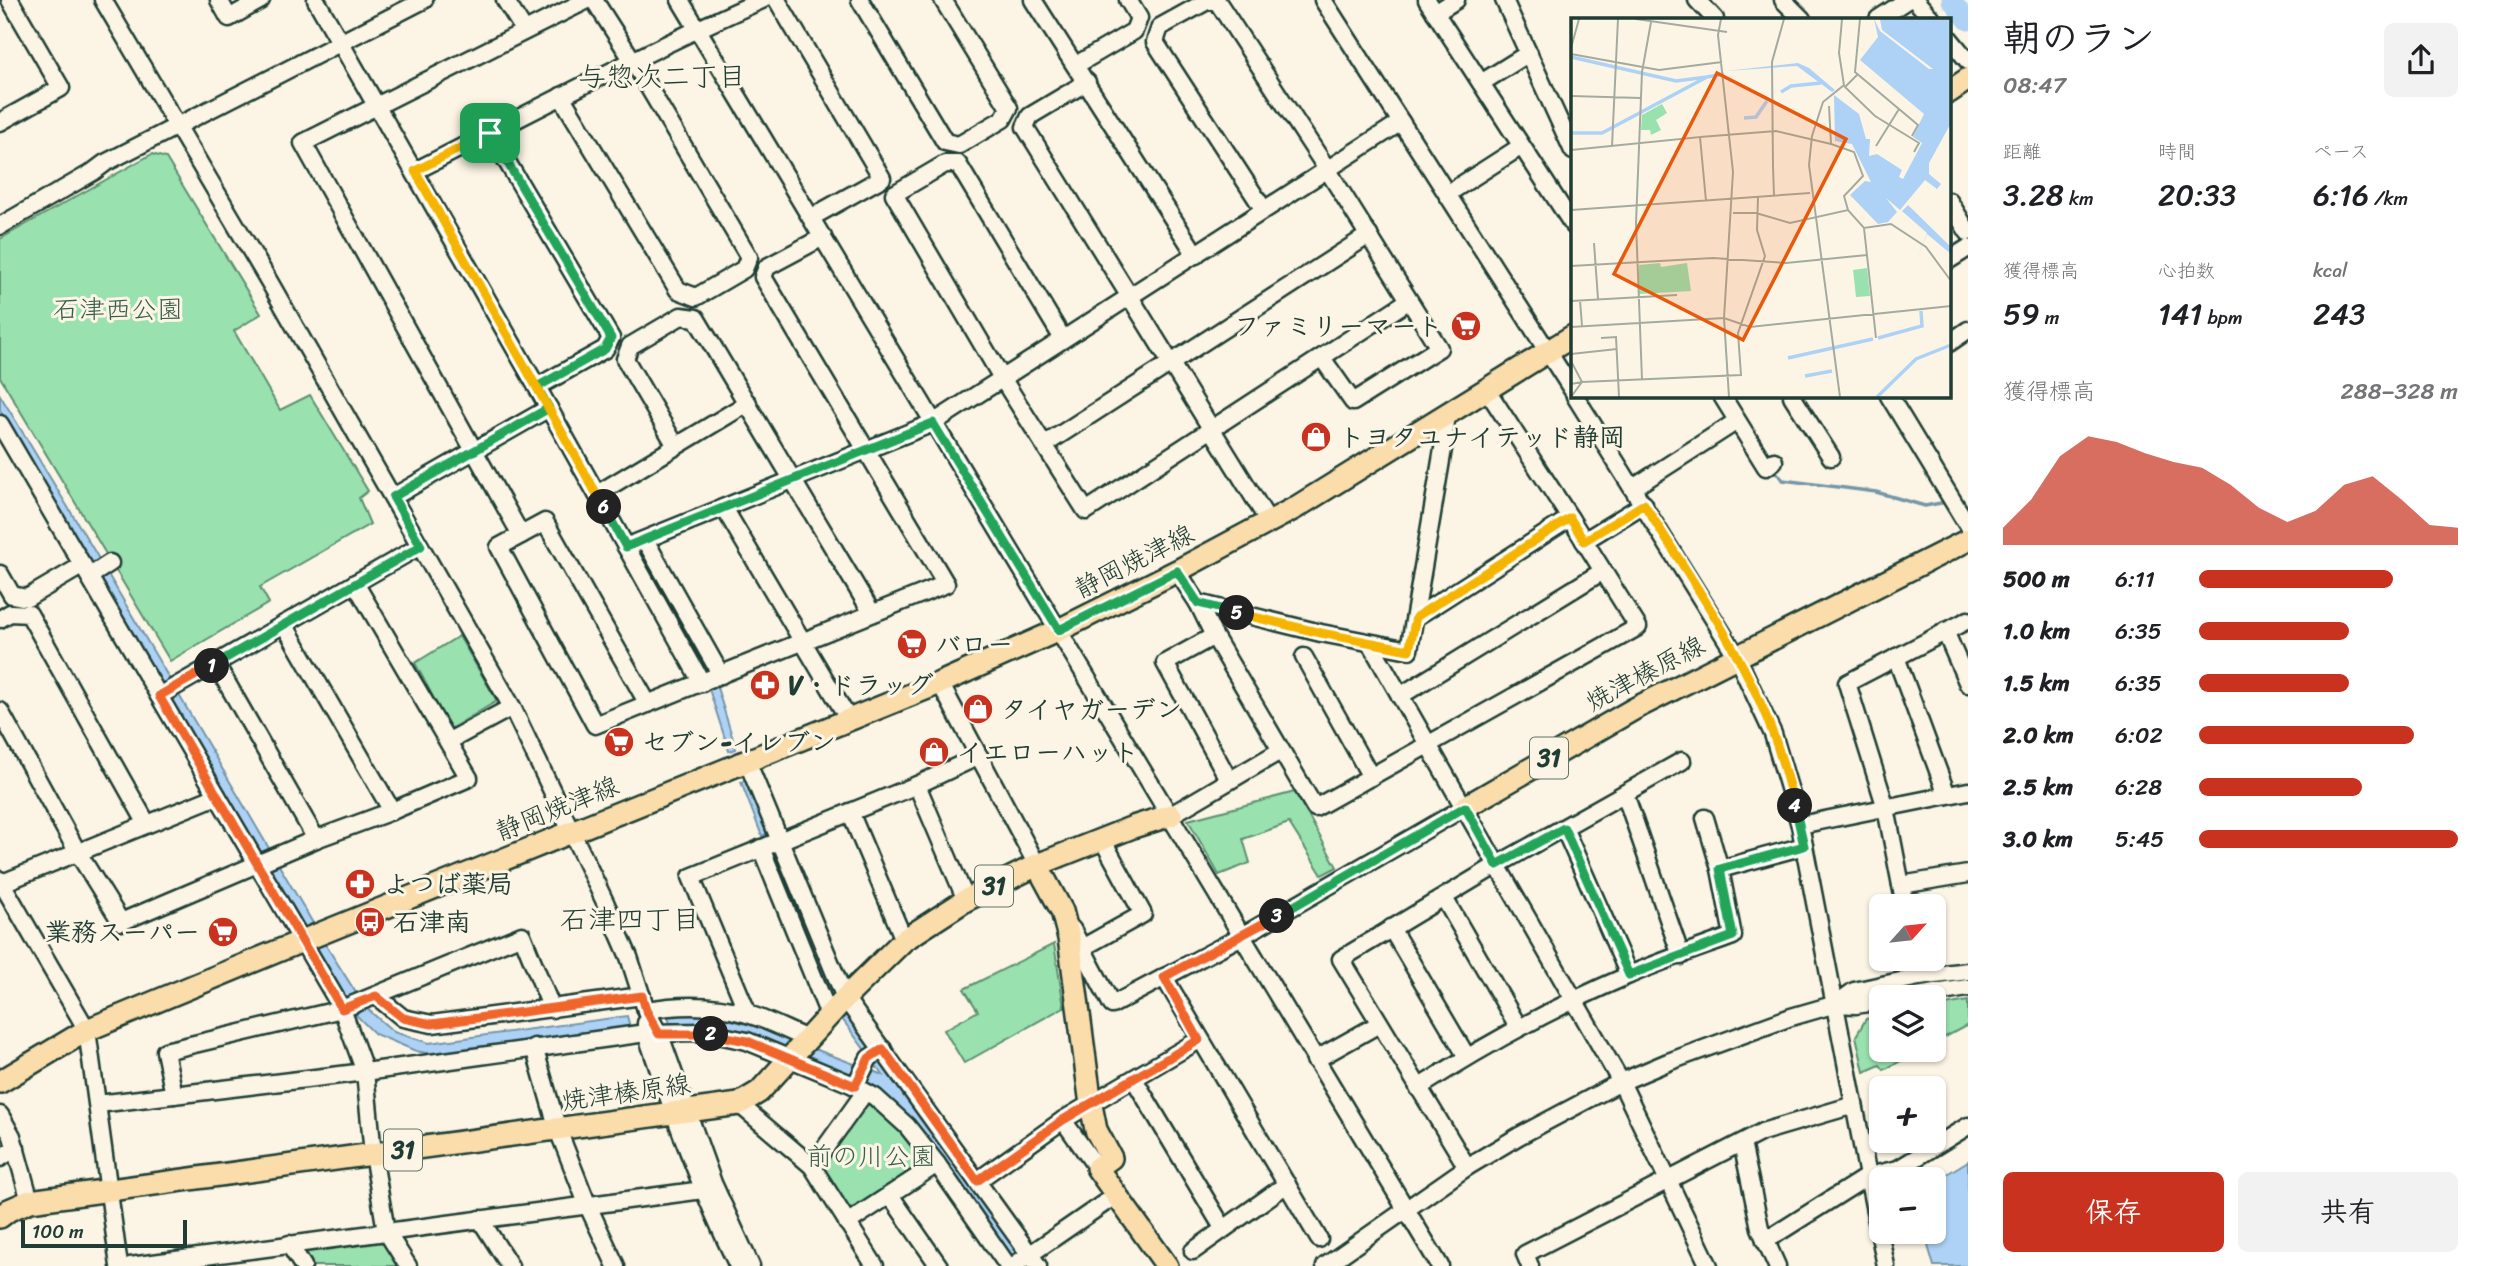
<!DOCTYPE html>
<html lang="ja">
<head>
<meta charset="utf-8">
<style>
  body { margin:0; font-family:Sriracha,"Klee One",sans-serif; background:#f2f2f2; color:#202124; height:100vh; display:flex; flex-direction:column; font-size:26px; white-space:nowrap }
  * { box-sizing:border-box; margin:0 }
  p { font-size:23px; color:#757577 }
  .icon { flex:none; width:38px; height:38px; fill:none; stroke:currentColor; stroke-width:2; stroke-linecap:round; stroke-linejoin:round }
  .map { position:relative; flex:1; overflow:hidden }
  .panel { display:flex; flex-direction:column; background:#fff; width:525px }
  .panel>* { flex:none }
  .needle { width:46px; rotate:63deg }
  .fabs { position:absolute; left:1869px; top:894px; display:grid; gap:14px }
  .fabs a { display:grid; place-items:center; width:77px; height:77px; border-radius:10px; background:#fff; box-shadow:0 2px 5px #0004; font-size:35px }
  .scale { position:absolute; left:21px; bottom:18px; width:166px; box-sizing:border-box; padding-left:7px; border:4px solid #1f3d34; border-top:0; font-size:19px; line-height:24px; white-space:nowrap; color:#1f3d34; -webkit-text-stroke:5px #fcf5e5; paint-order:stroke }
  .pin { position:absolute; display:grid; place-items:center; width:60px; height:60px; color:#fff; margin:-30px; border-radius:14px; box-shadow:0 4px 10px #0006 }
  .km { position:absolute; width:35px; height:35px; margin:-18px; border-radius:50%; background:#222; color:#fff; font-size:19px; line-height:35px; text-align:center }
  .round { display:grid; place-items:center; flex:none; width:74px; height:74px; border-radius:10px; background:#f2f2f2 }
  .summary { display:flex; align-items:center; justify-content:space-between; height:119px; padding:0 35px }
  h1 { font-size:38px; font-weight:600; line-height:52px }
  .stats { display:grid; grid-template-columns:repeat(3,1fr); gap:10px; height:119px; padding:7px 35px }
  .stats div { display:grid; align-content:center }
  .stats b { font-size:30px; font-weight:600 }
  .stats small { font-size:19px; font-weight:400 }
  .stats p { font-size:19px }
  .chart { height:196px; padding:14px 35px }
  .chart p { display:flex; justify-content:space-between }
  .chart svg { width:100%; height:126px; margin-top:7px; fill:#c8321e; opacity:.7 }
  .cta { display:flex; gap:14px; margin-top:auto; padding:14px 35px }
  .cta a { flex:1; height:80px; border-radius:10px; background:#c8321e; color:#fff; font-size:28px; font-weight:600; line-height:80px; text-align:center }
  .cta a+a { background:#f2f2f2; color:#202124 }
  ul { padding:0 35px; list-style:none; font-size:23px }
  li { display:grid; grid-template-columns:112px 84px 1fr; align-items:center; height:52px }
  li i { height:18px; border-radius:9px; background:#c8321e }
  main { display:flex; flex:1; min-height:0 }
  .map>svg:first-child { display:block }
</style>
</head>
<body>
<main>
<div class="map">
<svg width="1968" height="1266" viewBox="0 0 1968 1266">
  <rect width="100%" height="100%" fill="#fcf5e5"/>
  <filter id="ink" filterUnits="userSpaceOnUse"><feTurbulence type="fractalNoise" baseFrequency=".0143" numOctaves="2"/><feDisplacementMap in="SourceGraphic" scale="14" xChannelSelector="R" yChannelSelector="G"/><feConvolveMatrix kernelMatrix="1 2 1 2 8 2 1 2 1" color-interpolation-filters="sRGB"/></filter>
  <g filter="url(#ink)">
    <g fill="#99e1ae" stroke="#5c8f71" stroke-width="2">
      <polygon points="152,154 166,158 261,314 234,331 280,410 310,395 368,491 359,498 370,524 260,587 269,603 170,661 0,377 0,239"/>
      <polygon points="459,636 497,701 450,729 415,663"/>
      <polygon points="1295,792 1337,867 1322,875 1289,823 1243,839 1250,863 1219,875 1188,820"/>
      <polygon points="1054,944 1064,1007 964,1063 944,1030 978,1011 964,989"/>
      <polygon points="1968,1001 1968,1025 1934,1043 1934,1007"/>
      <polygon points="1881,1016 1881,1050 1921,1050 1884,1070 1880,1065 1864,1072 1856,1036 1866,1019"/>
      <polygon points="862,1104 868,1104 895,1125 925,1164 852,1214 818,1165"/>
      <polygon points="381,1239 399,1266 308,1266 297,1250"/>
    </g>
    <g fill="#add2f6" stroke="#7496a8" stroke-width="2">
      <polygon points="0,395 89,542 327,947 365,1007 394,1032 429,1043 627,1016 630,1027 436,1055 416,1051 375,1034 356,1015 270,872 234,808 0,410"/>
      <polygon points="716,684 736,749 729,751 708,686"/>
      <polygon points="748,779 770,832 762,836 741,782"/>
      <polygon points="777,850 834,989 827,994 770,853"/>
      <polygon points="670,1011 709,1014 757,1027 883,1075 840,1016 847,1012 1033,1266 1015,1266 905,1114 888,1098 840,1072 671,1026 667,1015"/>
      <polygon points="1968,1161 1968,1266 1934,1266 1924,1232 1934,1232 1934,1182"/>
    </g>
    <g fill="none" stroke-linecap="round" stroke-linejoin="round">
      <polyline stroke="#7496a8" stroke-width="3.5" points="1773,468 1783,480 1876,492 1925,506 1946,502"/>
      <polyline stroke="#add2f6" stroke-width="19" points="1951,0 1968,21"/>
      <g stroke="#1f3d34" stroke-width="21">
        <g id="minor">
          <polyline points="103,0 270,283 512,707 605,902 629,957 646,1010 661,1038 713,1183 751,1266"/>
          <polyline points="219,0 229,18 261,0"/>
          <polyline points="316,0 537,387 702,683"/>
          <polyline points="505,0 524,30"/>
          <polyline points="680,0 1440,1266"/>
          <polyline points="777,0 882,178 812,217"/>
          <polyline points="860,0 945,142 959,145 1003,119 1009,108 943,0"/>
          <polyline points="1033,0 1196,255"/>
          <polyline points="1427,0 1573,225"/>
          <polyline points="1504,0 1573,151"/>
          <polyline points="1697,0 1715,19"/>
          <polyline points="1783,0 1802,19"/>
          <polyline points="1915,0 1932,19"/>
          <polyline points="1435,13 1456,0"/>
          <polyline points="1878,19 1907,0"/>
          <polyline points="1949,38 1968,61"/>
          <polyline points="1076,65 1134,31 1139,18 1128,0"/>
          <polyline points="1087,82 1030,116 1025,127 1269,522"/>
          <polyline points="1481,83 1529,53"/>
          <polyline points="561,96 678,290 696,297 744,269 749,257 633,61 594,0"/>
          <polyline points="0,122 61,88 10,0"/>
          <polyline points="1401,122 1573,391"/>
          <polyline points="490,133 611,338 605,349 537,387"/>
          <path d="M415 171C530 113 644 52 762 0"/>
          <polyline points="1447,194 1520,147"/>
          <polyline points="1949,201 1968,232"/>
          <polyline points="1264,210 1155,42 1160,27 1207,1 1217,1 1327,169 1439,348 1353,402 1322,358"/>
          <polyline points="0,226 93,172 105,163 424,0"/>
          <polyline points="1949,260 1968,248"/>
          <polyline points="1063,339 958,164 945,164 894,194 1002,378 1086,511 1408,301"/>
          <polyline points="1949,343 1968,330"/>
          <polyline points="1575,396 1736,655 1773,734 1800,825 1868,1176 1765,1241"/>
          <polyline points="1722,396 1766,467 1774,461"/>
          <polyline points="1792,396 1831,457"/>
          <polyline points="1889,396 1968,526"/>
          <polyline points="0,424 342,1009 365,1072 373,1154 386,1231 408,1266"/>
          <polyline points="1044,445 1369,235"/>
          <polyline points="676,446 625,359 630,346 681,316 696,318 872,613"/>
          <polyline points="1633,488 1737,421"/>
          <polyline points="597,494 748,403"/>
          <polyline points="393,497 549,408"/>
          <polyline points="724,508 849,720"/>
          <polyline points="521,535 303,143 587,0"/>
          <polyline points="645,540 721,675"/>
          <polyline points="1584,541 1644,504"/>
          <polyline points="626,547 933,423 1401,122 1323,0"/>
          <polyline points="1177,571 1198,603 1321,633 1409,650 1444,443 1446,416"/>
          <polyline points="0,574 12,595 27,598 83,565"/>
          <polyline points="90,576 110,563"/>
          <polyline points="1198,603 1214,636 1315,808 1638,627 1570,518"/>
          <polyline points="1416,617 1570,518 1487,390"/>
          <polyline points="0,619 10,613 29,614 147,824"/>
          <polyline points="284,624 392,811"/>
          <polyline points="1945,631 1968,684"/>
          <polyline points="1214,636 1165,663 1229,780"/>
          <polyline points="1370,643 1621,1082 1709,1266"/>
          <polyline points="1304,657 1371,777"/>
          <polyline points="1896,657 1947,795"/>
          <polyline points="216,664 316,839"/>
          <polyline points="940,683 1037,865"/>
          <polyline points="159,696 420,546"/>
          <polyline points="1400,696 1603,571"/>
          <polyline points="648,704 545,522 499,547 595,725 946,584 763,277 767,267 823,237"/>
          <polyline points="0,711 78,853 121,922 316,839 392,811 469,778 355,583"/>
          <polyline points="449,741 512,707"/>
          <polyline points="747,761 845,998 1038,1266"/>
          <polyline points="917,785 966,900"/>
          <polyline points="1625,794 1681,956"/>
          <polyline points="850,812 904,940"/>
          <polyline points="1171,815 1280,751"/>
          <polyline points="1800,825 1968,791"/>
          <polyline points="1564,828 1629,975"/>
          <polyline points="761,848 829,1015"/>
          <polyline points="1720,869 1804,846"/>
          <polyline points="0,880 87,1030 119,1266"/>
          <polyline points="0,884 217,796"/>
          <polyline points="1901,885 1968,874"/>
          <polyline points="1444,898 1519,1028"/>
          <polyline points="1905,906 1886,808 1847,683 1968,620"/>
          <polyline points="1391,928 1467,1057"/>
          <polyline points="1072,929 1112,1005 1242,936 1465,807"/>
          <polyline points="1082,948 1143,914 1102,839"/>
          <polyline points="1915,959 1919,977"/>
          <polyline points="1164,977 1319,1239"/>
          <polyline points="376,996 403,1018 432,1024 642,996"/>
          <polyline points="1904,998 1968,988"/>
          <polyline points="1836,1004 1854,991 1919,977 1968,971"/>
          <path d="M646 1010C680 1004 715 1004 748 1014 768 1020 788 1031 808 1039"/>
          <polyline points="748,1014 691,877 917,785 979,756"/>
          <path d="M646 1023V1033C673 1112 701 1191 738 1266"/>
          <polyline points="534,1047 558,1130 588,1206 616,1266"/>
          <polyline points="1315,1060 1379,1024"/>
          <polyline points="1134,1079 1223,1228"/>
          <polyline points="855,1086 869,1058 883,1049"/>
          <path d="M1418 1088C1485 1045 1554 1007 1627 976 1661 961 1697 949 1733 936L1720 869 1705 818"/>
          <polyline points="174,1095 165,1051 342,1009 522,935 552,1009"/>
          <polyline points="98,1104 365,1072 646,1033 703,1032 747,1041 851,1084 875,1097 907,1126 937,1164 1008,1266"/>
          <polyline points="739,1104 812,1166 875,1266"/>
          <polyline points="0,1115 12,1136 30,1201"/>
          <polyline points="1063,1120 1097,1168"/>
          <polyline points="1742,1143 1760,1228 1777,1266"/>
          <polyline points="0,1158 16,1148"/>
          <polyline points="812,1166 865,1092"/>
          <polyline points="1467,1167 1341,959 1497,865 1682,761"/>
          <polyline points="977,1181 1063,1120 1199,1040"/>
          <polyline points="890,1195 939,1266"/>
          <polyline points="480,1219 510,1266"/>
          <polyline points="847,1223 937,1164"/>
          <polyline points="289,1244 303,1266"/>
          <polyline points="1193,1251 1287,1184"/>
          <polyline points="130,1266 703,1190"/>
          <polyline points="1013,1266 1116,1195"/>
          <polyline points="1325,1266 1467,1167 1519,1136 1621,1082 1668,1062 1791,1017 1836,1004 1856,1005 1881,1001"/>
          <polyline points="1530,1266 1525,1254 1762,1132 1854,1105"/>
          <polyline points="1886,1266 1868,1176 1898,1169 1968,1126"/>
        </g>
      </g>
      <g stroke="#1f3d34" stroke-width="26">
        <g id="major">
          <polyline points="1949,92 1968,79"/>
          <polyline points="1465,807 1634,709 1968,540"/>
          <polyline points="1037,865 1062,911 1069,938 1091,1105 1096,1130 1111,1158 1097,1168 1167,1266"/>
          <polyline points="0,1082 87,1030 302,941 940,683 1059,630 1177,571 1295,508 1573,336"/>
          <polyline points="0,1217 9,1210 30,1201 739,1104 759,1092 845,998 904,940 966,900 1037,865 1133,827 1171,815"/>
        </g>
      </g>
      <use href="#minor" stroke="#fcf5e5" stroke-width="16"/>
      <use href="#major" stroke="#faddab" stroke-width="21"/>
    </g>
  </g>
  <g fill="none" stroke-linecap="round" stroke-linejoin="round" filter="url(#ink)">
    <g stroke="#fff" stroke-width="14">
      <polyline id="split-1" points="212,666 421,546 393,497 549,408 537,387 605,349 611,338 490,133"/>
    </g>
    <g stroke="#fff" stroke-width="14">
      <polyline id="split-2" points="212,666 159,696 342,1009 376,996 403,1018 432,1024 642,996 646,1010 659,1034 711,1034"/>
    </g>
    <g stroke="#fff" stroke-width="14">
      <polyline id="split-3" points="711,1034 747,1041 855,1086 869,1058 883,1049 977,1181 1063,1120 1199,1040 1164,977 1277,916"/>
    </g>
    <g stroke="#fff" stroke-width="14">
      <polyline id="split-4" points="1277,916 1465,807 1497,865 1564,828 1629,975 1733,936 1720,869 1804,846 1795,806"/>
    </g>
    <g stroke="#fff" stroke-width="14">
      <path id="split-5" d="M1237 613 1321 633 1409 650 1416 617 1570 518 1584 541 1644 504C1690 578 1743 652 1773 734 1782 757 1787 782 1795 806"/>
    </g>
    <g stroke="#fff" stroke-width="14">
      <polyline id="split-6" points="604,507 626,547 933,423 1059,630 1177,571 1198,603 1237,613"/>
    </g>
    <g stroke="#fff" stroke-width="14">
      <polyline id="split-7" points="490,133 415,171 604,507"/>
    </g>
    <use href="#split-1" stroke="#22a559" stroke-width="9"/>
    <use href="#split-2" stroke="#f0652b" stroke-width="9"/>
    <use href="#split-3" stroke="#f0652b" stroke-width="9"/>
    <use href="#split-4" stroke="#22a559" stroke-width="9"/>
    <use href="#split-5" stroke="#f5b400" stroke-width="9"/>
    <use href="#split-6" stroke="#22a559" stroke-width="9"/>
    <use href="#split-7" stroke="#f5b400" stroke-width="9"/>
  </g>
  <defs>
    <g id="supermarket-disc" transform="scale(1.575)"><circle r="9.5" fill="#c8321e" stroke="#fcf5e5"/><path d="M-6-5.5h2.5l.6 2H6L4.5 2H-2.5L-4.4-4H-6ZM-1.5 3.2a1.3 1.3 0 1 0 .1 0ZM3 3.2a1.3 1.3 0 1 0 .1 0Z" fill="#fff"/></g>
    <g id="shop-disc" transform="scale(1.575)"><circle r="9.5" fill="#c8321e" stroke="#fcf5e5"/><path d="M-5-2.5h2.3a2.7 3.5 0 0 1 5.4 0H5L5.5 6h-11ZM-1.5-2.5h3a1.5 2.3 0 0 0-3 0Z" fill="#fff"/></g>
    <g id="pharmacy-disc" transform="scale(1.575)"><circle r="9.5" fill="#c8321e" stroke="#fcf5e5"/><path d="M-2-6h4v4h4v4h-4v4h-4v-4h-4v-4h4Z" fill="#fff"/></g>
    <g id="bus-disc" transform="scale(1.575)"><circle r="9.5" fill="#c8321e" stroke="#fcf5e5"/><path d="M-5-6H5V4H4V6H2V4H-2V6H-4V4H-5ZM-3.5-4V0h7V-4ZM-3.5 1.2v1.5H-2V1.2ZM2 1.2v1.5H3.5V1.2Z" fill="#fff"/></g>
  </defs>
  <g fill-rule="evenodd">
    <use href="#supermarket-disc" x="1466" y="326"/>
    <use href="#shop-disc" x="1316" y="437"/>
    <use href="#supermarket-disc" x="912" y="644"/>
    <use href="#pharmacy-disc" x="765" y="685"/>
    <use href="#shop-disc" x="978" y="709"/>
    <use href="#supermarket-disc" x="619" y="742"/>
    <use href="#shop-disc" x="934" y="752"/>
    <use href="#pharmacy-disc" x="360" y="884"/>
    <use href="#bus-disc" x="370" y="922"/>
    <use href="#supermarket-disc" x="223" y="932"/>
  </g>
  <g text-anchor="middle" stroke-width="6" stroke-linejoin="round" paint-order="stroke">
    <g fill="#fcf5e5" stroke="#617469" stroke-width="2">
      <rect x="1530" y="737.5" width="38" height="41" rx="5"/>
      <rect x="975" y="865.5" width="38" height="41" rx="5"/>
      <rect x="384" y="1129.5" width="38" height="41" rx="5"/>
    </g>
    <g font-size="24" font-weight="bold" fill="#1f3d34">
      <text x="1549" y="766">31</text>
      <text x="994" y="894">31</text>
      <text x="403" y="1158">31</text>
    </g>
    <g font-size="26" fill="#375e4c" stroke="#fcf5e5">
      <text x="118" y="318">石津西公園</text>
      <text x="871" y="1165">前の川公園</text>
    </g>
    <g font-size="26" font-weight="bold" fill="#1f3d34" stroke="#fcf5e5" text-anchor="start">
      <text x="1443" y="335" text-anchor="end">ファミリーマート</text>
      <text x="1339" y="446">トヨタユナイテッド静岡</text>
      <text x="935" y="653">バロー</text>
      <text x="788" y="694">V・ドラッグ</text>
      <text x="1001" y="718">タイヤガーデン</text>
      <text x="642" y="751">セブン-イレブン</text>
      <text x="957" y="761">イエローハット</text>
      <text x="383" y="893">よつば薬局</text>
      <text x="393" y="931">石津南</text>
      <text x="200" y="941" text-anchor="end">業務スーパー</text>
    </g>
    <g font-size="26" fill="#1f3d34" stroke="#fcf5e5">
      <text transform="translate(1134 561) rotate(-27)" y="9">静岡焼津線</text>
      <text transform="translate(1645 673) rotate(-28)" y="9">焼津榛原線</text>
      <text transform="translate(557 808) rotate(-22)" y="9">静岡焼津線</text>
      <text transform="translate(626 1092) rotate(-8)" y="9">焼津榛原線</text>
    </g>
    <g font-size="28" fill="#1f3d34" stroke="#fcf5e5">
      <text x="662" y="86">与惣次二丁目</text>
      <text x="630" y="929">石津四丁目</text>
    </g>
  </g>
  <g transform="translate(1571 18)">
    <rect width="380" height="380" fill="#fcf5e5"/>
    <path d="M91 86 96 95 85 102 90 112 80 117 79 112H70L71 97ZM89 245 90 249 116 245 120 273 68 276V247ZM296 250 299 278 285 279 282 252Z" fill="#99e1ae"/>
    <path d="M303 1 309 13 358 51H362L311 12 309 1H380V105L358 145V156L370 166 366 171 354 162 329 192 315 180 326 194 317 204 307 206 279 177 294 163 300 164 281 126 264 123 263 77 288 96 295 121H299L298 138 306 136 331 152 328 159 332 161 351 125 342 119 353 96 289 42 307 19ZM227 45 238 50 264 72 261 74 226 48 155 53ZM337 187 380 229V236L356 216 345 243 356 215 331 193Z" fill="#add2f6"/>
    <path fill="none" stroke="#add2f6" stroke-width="3.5" d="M0 39 105 63 136 59M210 74 220 68 250 65M173 100 185 99 196 83M0 115H31L136 59 153 56M307 320 351 308 350 293M217 340 302 321M234 358 261 353M306 379 345 341 380 327"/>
    <path fill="none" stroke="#a4ab9e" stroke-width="2" d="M65 1 156 14M150 1 147 17 162 154 153 300 158 379M289 1 284 54 347 107 341 118M0 30 8 1M0 36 88 52 151 44M286 57 274 69 304 98 348 125 343 134M0 78 70 80M258 88 260 126 283 134 292 158 273 178 277 192M129 119 205 113 260 126M41 128 47 1M305 128 328 91M0 132 129 119 135 183M202 148 203 178M202 148 201 44 213 1M0 192 239 175M162 195H185M185 195 219 205 277 192 293 210 320 206 355 229 380 263M293 210 305 320M23 225 27 281M0 248 142 240 215 245 296 237M9 282 11 308M0 283 106 277M0 309 153 300 179 309 380 288M30 320 45 319 48 379M0 336 46 331M0 343 11 364 0 366M71 361 65 205 71 54 80 4M0 379 11 364 170 357 167 315 194 238 186 212 187 179M269 379 238 147 241 118 252 84 273 67 268 35 271 1"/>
    <path fill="#e8590c" fill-opacity="0.15" stroke="#e8590c" stroke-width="3.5" d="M146 55 275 121 172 322 43 256Z"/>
    <rect width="380" height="380" fill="none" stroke="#1f3d34" stroke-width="3.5"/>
  </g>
</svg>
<div class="fabs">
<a><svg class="needle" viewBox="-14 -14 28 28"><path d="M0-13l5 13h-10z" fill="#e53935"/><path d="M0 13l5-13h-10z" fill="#757577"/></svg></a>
<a><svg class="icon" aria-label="layers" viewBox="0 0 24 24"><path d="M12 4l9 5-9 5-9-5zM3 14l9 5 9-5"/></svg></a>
<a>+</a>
<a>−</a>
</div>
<div class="scale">100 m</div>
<div class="pin" style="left:490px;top:133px;background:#1e9e55"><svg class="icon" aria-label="arrive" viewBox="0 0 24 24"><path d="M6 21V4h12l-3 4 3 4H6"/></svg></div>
<b class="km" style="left:212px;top:666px">1</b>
<b class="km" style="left:711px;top:1034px">2</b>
<b class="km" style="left:1277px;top:916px">3</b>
<b class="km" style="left:1795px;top:806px">4</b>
<b class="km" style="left:1237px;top:613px">5</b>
<b class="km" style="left:604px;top:507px">6</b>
</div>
<section class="panel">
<div class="summary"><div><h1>朝のラン</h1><p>08:47</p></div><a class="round"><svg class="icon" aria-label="share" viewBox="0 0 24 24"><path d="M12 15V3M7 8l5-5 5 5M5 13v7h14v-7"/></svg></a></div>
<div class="stats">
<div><p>距離</p><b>3.28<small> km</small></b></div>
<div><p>時間</p><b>20:33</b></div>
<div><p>ペース</p><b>6:16<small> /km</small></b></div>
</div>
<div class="stats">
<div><p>獲得標高</p><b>59<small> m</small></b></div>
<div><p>心拍数</p><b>141<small> bpm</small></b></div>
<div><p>kcal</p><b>243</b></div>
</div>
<div class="chart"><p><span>獲得標高</span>288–328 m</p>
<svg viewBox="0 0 160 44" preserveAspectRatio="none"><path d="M0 44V38L10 28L20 13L30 6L40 8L50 12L60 15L70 17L80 23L90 31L100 36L110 32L120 23L130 20L140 28L150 37L160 38V44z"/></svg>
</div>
<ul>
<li><b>500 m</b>6:11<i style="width:75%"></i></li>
<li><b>1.0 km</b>6:35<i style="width:58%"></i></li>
<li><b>1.5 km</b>6:35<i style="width:58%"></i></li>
<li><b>2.0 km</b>6:02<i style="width:83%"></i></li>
<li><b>2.5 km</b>6:28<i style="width:63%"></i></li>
<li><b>3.0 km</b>5:45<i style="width:100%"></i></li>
</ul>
<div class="cta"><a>保存</a><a>共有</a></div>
</section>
</main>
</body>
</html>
